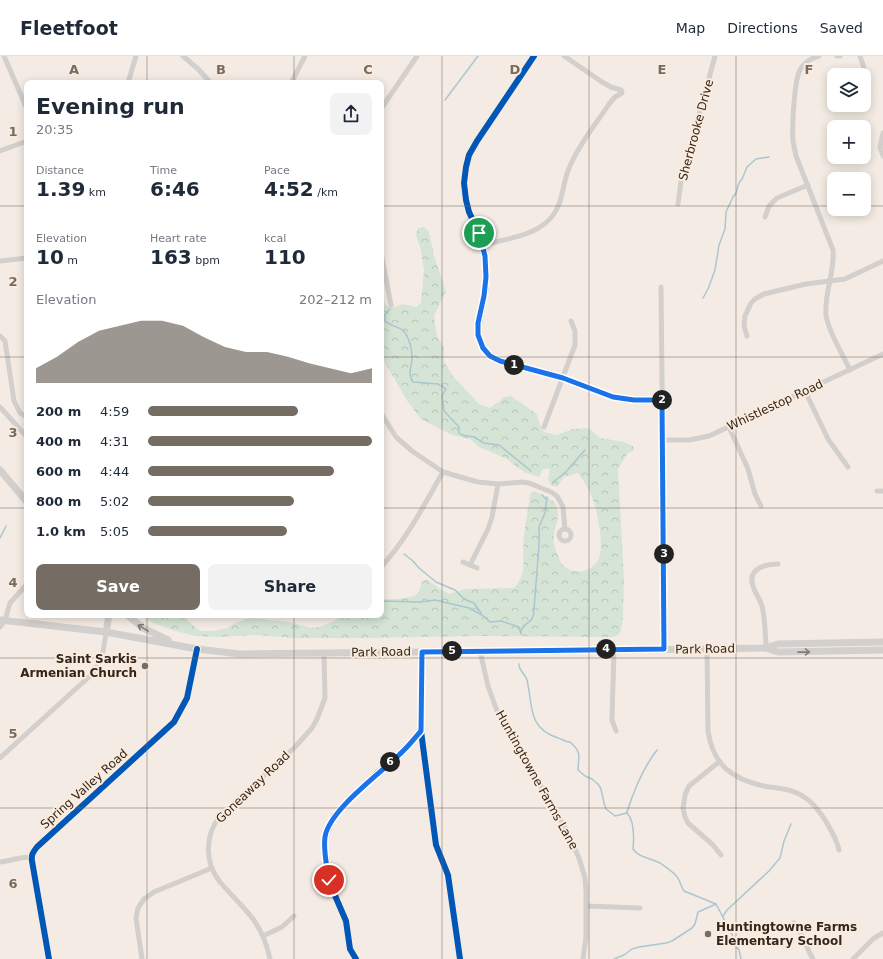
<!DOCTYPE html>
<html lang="en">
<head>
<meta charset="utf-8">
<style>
  body { margin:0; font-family:"DejaVu Sans",sans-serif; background:#f2f2f3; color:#1f2937; height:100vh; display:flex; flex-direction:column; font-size:15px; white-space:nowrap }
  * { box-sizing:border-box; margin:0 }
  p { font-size:13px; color:#747a83 }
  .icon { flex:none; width:22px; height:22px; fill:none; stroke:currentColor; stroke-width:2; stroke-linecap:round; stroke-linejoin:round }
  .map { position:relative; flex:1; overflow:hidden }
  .side { position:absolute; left:24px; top:24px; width:360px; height:538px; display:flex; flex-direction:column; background:#fff; border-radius:8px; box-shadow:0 2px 10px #0003 }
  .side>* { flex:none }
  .buttons { position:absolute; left:827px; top:12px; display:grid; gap:8px }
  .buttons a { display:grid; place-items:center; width:44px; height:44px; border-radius:8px; background:#fff; box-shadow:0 2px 10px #0003; font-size:20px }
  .pin { position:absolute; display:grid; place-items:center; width:34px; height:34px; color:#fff; margin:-17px; border:2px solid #fff; border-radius:50%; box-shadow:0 1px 4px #0007 }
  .km { position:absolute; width:20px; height:20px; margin:-10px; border-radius:50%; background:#222; color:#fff; font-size:11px; line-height:20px; text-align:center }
  .round { display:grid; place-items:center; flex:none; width:42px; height:42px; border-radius:8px; background:#f2f2f3 }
  .headline { display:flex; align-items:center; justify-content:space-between; height:68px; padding:0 12px }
  h1 { font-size:22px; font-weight:700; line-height:30px }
  .stats { display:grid; grid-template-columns:repeat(3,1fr); gap:6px; height:68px; padding:4px 12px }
  .stats div { display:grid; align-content:center }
  .stats b { font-size:20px; font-weight:700 }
  .stats small { font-size:11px; font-weight:400 }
  .stats p { font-size:11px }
  .chart { height:112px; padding:8px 12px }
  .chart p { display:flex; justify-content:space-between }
  .chart svg { width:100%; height:72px; margin-top:4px; fill:#756c63; opacity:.7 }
  .button { display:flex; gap:8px; margin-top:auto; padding:8px 12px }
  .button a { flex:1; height:46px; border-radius:8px; background:#756c63; color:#fff; font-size:16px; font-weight:700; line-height:46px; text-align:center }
  .button a+a { background:#f2f2f3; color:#1f2937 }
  ul { padding:0 12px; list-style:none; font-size:13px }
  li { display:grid; grid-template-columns:64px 48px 1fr; align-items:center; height:30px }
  li i { height:10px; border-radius:5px; background:#756c63 }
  header { display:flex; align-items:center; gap:24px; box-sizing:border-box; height:56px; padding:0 20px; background:#fff; border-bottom:1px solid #e0e1e3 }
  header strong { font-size:19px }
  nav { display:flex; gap:22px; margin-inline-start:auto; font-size:14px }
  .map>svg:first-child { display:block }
</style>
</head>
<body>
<header>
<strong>Fleetfoot</strong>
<nav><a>Map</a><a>Directions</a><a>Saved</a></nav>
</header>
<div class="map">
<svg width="883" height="903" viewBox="0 0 883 903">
  <defs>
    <pattern id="forest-crowns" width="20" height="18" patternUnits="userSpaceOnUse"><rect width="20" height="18" fill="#d5e4d4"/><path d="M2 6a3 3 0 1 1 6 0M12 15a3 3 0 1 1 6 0" fill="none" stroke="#b7c4b6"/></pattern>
  </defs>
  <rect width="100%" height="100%" fill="#f4ece4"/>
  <path fill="url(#forest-crowns)" d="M424 171 429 176 434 200 446 235 434 260 437 280 444 292V306L453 320 479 348 490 352 500 345 504 341 511 340 537 358 539 367 544 376 557 379 573 373 587 372 591 374 600 382 624 386 633 390 634 394 627 398 618 413 624 522 623 560 621 575 617 580 612 581 479 580 361 582H295L255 579 218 581 195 580 172 574 153 567 141 559H184L189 566 200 575H213L227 572 237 566 251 562 289 566 311 572 320 571 332 566 345 559H381V544C389 543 413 543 417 538 420 535 421 529 422 526L427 523 440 533 449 538 465 533 514 532C529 516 521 500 524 481 525 466 529 452 530 437L534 435 549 442 556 448C557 452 558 457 558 460 557 469 552 479 554 488 556 493 558 503 562 508 572 520 593 517 599 502 604 491 598 459 594 447 591 437 585 426 578 417L564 421 557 431 551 429 548 423 550 413H543L539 421 524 416 505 402 479 391 470 383 452 379 421 363 408 346 381 300V241L387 250 396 251 403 248 416 251 421 247 424 215 421 194 416 179 418 172Z"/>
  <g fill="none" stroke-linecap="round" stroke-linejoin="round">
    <g stroke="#abc6d0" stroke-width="1.5">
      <polyline points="445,44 478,0"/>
      <polyline points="703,242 708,233 715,214 719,189 725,173 726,156 733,141 736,137 739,127 742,123 747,111 756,103 769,101"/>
      <path d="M390 253 385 258V265C390 270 400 271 404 275 409 282 412 293 412 302 412 311 407 318 413 326L438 328 446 333 442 340 444 355 459 371V377L462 379 474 381 484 387 499 389 531 415"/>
      <polyline points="553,426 565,417 585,394"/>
      <polyline points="542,439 546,443"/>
      <polyline points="0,482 6,470"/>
      <polyline points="404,498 413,505 419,512 436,526 455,534 464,543 474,547 481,557"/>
      <polyline points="381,545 420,546 435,544 469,552 482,559 490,566 501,565 519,571 521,578"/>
      <path d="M521 576C522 568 528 568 532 563 533 561 534 556 534 553L539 490V471L545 457 547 441"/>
      <path d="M519 608C518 614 525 617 527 624 533 649 527 672 558 682 562 683 565 686 570 686 583 697 578 701 578 714L585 720 592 723 598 728 601 733 604 747 606 753 615 760 627 757"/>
      <path d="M627 756C634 734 643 712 657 694"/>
      <path d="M627 757C635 765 634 782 633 793 639 802 651 802 660 807 666 811 676 817 679 824 681 828 681 831 684 835L716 848 735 884 736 890 739 894 741 903"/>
      <polyline points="723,860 727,854 769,815 780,802 784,785 791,768"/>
      <polyline points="614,903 624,899 632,893 639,891 666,887 672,885 692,872 695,868 698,856 716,848"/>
    </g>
    <g stroke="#d2cfcd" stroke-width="5">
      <polyline points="4,0 27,53"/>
      <polyline points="183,0 198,13 211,27"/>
      <polyline points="534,0 477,85 469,99 466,111 464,127 466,144 469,156 479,177 485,199 486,231 478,272 480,285 483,292 490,299 500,305 563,322 613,341 634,344 662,344"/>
      <path d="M819 0C811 2 804 7 800 14 794 25 792 72 793 85 794 90 795 95 796 100L833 194C835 216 824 237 826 259 828 275 843 299 850 314"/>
      <polyline points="837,0 840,0"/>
      <polyline points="860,0 865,15 861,19"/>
      <polyline points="128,27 136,0"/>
      <polyline points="291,27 305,0"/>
      <polyline points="381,53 417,0"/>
      <polyline points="883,77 880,91 883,100"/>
      <polyline points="0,95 27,85"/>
      <polyline points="678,148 681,125 715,0"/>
      <polyline points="765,161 769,150 777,142 808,129"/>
      <path d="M482 189C510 182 548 179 559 148 564 135 564 122 570 110 579 88 596 68 609 48L615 41 622 37 621 34 611 31 602 26 564 0"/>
      <polyline points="381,197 391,249"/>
      <polyline points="0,205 27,202"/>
      <polyline points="661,231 665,593"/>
      <polyline points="0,280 5,285 14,345 20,357 27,361"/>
      <polyline points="747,280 744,270 745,260 751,247 755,243 764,238 806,228 845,223 883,205"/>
      <polyline points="805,335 828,383 848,411"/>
      <polyline points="0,351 27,381"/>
      <polyline points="381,357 396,381 412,395 443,416 478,426 498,428 522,426 529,427 551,436 557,440 563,451 565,473"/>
      <polyline points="544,371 575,289 575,275 571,265"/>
      <polyline points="729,371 748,413 755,438 761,450"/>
      <polyline points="662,384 689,384 709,380 883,298"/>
      <polyline points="877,435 883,435"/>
      <circle cx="565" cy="479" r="6"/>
      <polyline points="463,506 477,512"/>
      <polyline points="470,509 488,473 492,461 498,428"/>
      <path d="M381 511C407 483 424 449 443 416"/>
      <polyline points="0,571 5,564 10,547 27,528"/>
      <path d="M765 592 766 588C765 575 765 562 762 550 760 543 755 537 753 530 747 513 765 508 778 508"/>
      <polyline points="614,593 612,664 616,675"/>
      <path d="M707 593 708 675C713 709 732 723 764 730 775 732 787 732 797 737 810 743 817 752 825 764 831 774 837 783 839 794"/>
      <polyline points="480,595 488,630 497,655 568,777 579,802 585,822 586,836 586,881 583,903"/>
      <polyline points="421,675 422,596"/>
      <path d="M0 702 91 619C102 606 104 593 106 576"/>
      <polyline points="719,706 689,730 685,739 683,752 685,761 688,767 713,789 721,799"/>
      <path d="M0 806C11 805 21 800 32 801"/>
      <polyline points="586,850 640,852"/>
      <path d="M794 867C802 875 806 892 813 903"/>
      <polyline points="263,880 282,871 294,860"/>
      <path d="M49 903 32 805C31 799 33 796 37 791L174 666 187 642 197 593"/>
      <polyline points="142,903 136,862 138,852 144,843 154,836 212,812"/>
      <path d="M270 903C267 889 262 875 253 863 243 850 231 839 220 826 204 806 205 779 220 760L296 690 312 672 317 663 325 642 324 597"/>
      <polyline points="356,903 350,893 346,865 330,828 325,793 325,781 334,760 376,718 400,698 421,675 436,789 448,819 460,903"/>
      <polyline points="853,903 873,883 883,877"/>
    </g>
    <g stroke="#d2cfcd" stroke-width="7">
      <polyline points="0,414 27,446"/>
      <polyline points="127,559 143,572 168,584"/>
      <polyline points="0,564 106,576 197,593 240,598 707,593 765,592 778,588 883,586"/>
      <polyline points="106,576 109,559"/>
      <polyline points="766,592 778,596 883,594"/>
    </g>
    <g stroke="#fbebdd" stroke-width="8">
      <g id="cycleway">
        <polyline points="534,0 477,85 469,99 466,111 464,127 466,144 469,156 479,177 485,199 486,231 478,272 480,285 483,292 490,299 500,305 563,322 613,341 634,344 662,344"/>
        <path d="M49 903 32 805C31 799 33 796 37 791L174 666 187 642 197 593"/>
        <polyline points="356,903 350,893 346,865 330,828 325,793 325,781 334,760 376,718 400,698 421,675 436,789 448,819 460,903"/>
      </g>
    </g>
    <use href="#cycleway" stroke="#0057b8" stroke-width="6"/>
  </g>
  <defs><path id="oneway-shaft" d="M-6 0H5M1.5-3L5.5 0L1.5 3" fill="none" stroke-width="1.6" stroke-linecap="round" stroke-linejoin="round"/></defs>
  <g stroke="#827b76">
    <use href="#oneway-shaft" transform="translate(143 572) rotate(-149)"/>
    <use href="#oneway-shaft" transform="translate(804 596) rotate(-1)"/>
  </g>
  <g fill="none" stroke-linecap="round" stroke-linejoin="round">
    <g stroke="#fff" stroke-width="8">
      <path id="route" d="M329 824C327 810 323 795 325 781 329 754 381 717 400 698 408 691 414 683 421 675L422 596 664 593 662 344H634L613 341 563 322 500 305 490 300 483 292 478 279V267L484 240 486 221 485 200 479 177"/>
    </g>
    <use href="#route" stroke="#1a73e8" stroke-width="5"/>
  </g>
  <path fill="none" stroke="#756c63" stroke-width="1" stroke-opacity="0.55" d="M147 0V27M294 0V27M442 0V903M589 0V903M736 0V903M0 150H27M381 150H834M864 150H883M0 301H27M381 301H883M0 452H27M381 452H883M147 559V903M294 559V903M0 602H883M0 752H883"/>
  <g fill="#756c63" stroke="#fbebdd" stroke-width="1.5">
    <circle cx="145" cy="610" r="4"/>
    <circle cx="708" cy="878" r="4"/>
  </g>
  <g text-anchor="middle" stroke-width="4" stroke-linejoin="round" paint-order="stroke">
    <g font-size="12" fill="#31271e" stroke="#fbebdd">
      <text transform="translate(696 74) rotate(-75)" y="4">Sherbrooke Drive</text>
      <text transform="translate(775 349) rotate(-25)" y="4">Whistlestop Road</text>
      <text transform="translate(705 593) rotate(-1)" y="4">Park Road</text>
      <text transform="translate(381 596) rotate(-1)" y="4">Park Road</text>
      <text transform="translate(537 724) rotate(61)" y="4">Huntingtowne Farms Lane</text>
      <text transform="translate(253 731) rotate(-44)" y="4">Goneaway Road</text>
      <text transform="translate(84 733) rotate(-42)" y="4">Spring Valley Road</text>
    </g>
    <g font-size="12" font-weight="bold" fill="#31271e" stroke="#fbebdd" text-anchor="end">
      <text x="137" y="607">Saint Sarkis<tspan x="137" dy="14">Armenian Church</tspan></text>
      <text x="716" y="875" text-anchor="start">Huntingtowne Farms<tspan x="716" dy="14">Elementary School</tspan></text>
    </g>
  </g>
  <g font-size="13" text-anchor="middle" font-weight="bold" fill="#756c63" stroke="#fbebdd" stroke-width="4" stroke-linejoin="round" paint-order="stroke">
    <text x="74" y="18">A</text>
    <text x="221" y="18">B</text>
    <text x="368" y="18">C</text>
    <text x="515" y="18">D</text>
    <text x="662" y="18">E</text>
    <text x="809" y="18">F</text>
    <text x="13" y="80">1</text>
    <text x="13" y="230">2</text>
    <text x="13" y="381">3</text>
    <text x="13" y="531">4</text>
    <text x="13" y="682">5</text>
    <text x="13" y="832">6</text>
  </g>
</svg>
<div class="buttons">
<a><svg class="icon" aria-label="layers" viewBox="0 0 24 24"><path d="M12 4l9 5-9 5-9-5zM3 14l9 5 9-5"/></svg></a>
<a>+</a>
<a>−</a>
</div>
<div class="pin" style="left:479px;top:177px;background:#1e9e55"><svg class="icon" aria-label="arrive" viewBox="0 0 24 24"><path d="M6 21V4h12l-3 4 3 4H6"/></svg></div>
<div class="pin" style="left:329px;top:824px;background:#d93025"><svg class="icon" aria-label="check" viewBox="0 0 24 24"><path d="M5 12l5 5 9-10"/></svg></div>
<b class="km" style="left:514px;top:309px">1</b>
<b class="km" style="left:662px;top:344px">2</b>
<b class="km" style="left:664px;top:498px">3</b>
<b class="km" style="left:606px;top:593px">4</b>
<b class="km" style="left:452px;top:595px">5</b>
<b class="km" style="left:390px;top:706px">6</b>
<section class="side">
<div class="headline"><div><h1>Evening run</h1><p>20:35</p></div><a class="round"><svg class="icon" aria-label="share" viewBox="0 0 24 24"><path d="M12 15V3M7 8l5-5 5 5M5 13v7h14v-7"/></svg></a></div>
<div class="stats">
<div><p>Distance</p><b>1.39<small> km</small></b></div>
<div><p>Time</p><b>6:46</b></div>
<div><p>Pace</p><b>4:52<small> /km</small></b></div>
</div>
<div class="stats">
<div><p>Elevation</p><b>10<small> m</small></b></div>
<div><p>Heart rate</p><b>163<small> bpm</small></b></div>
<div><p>kcal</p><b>110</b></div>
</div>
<div class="chart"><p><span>Elevation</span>202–212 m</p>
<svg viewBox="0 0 160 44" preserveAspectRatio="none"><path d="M0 44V35L10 28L20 19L30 12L40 9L50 6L60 6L70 9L80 16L90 22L100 25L110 25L120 28L130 32L140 35L150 38L160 35V44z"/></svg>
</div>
<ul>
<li><b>200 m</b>4:59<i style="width:67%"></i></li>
<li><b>400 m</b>4:31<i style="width:100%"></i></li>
<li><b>600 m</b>4:44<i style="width:83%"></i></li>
<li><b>800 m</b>5:02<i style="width:65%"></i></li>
<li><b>1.0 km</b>5:05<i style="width:62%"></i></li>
</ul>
<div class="button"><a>Save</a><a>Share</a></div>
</section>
</div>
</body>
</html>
